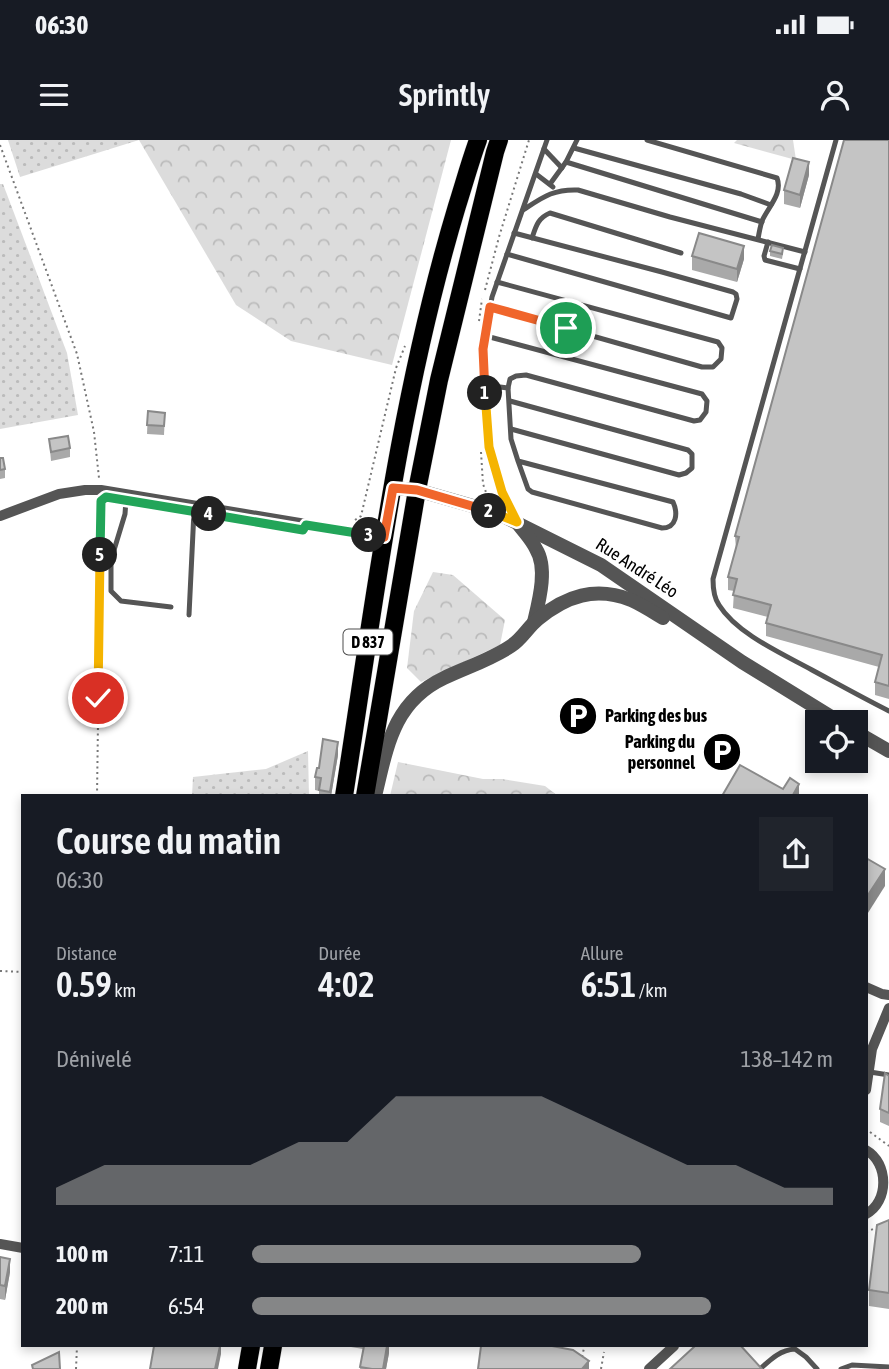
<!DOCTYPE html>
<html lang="fr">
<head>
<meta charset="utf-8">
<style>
  body { margin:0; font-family:"Asap Condensed",sans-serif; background:#20242c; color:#f1f3f6; height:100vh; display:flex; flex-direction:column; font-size:26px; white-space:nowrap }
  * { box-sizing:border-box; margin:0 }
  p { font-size:23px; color:#9ea1a6 }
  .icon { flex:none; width:38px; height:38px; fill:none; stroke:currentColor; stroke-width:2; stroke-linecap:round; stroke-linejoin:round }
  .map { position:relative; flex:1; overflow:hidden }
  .panel { position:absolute; left:21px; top:654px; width:847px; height:553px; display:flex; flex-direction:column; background:#171b24; border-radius:0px; box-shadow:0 4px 10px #0003 }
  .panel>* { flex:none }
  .buttons { position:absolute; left:805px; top:570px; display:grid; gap:14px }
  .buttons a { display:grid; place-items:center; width:63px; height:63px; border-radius:0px; background:#171b24; box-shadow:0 4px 10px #0003; font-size:35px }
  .pin { position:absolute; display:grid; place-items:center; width:60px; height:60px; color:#fff; margin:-30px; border:4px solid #fff; border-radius:50%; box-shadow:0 2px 7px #0007 }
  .km { position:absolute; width:35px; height:35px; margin:-18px; border-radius:50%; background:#222; color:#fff; font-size:19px; line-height:35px; text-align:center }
  .round { display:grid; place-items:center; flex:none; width:74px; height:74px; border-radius:0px; background:#20242c }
  .headline { display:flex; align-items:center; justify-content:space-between; height:119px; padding:0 35px }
  h1 { font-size:38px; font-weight:600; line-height:52px }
  .stats { display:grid; grid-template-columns:repeat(3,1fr); gap:10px; height:119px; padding:7px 35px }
  .stats div { display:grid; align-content:center }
  .stats b { font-size:35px; font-weight:600 }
  .stats small { font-size:19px; font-weight:400 }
  .stats p { font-size:19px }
  .chart { height:196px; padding:14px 35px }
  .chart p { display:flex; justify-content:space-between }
  .chart svg { width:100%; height:126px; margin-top:7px; fill:#858687; opacity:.7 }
  ul { padding:0 35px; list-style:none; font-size:23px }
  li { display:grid; grid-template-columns:112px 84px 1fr; align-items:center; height:52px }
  li i { height:18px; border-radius:9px; background:#858687 }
  .status { display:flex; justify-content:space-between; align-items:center; height:49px; padding:0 35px; background:#171b24; direction:ltr }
  .status svg { height:19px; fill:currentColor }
  header { display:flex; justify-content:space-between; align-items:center; height:91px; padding:0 35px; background:#171b24; font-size:32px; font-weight:600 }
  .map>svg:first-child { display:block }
</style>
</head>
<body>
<div class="status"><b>06:30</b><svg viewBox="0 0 49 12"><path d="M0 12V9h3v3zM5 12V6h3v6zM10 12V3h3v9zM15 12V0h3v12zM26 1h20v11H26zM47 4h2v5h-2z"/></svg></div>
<header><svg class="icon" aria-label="menu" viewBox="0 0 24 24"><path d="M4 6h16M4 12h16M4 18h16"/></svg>Sprintly<svg class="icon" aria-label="person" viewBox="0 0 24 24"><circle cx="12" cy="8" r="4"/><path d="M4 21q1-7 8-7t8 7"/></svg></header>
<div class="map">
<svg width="889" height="1229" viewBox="0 0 889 1229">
  <defs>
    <pattern id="grass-dots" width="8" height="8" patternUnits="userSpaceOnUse" patternTransform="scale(1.75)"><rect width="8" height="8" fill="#dcdcdc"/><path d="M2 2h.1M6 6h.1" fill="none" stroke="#bbb" stroke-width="1.8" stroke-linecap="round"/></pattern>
    <pattern id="forest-crowns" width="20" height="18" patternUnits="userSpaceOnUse" patternTransform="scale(1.75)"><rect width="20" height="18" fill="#dcdcdc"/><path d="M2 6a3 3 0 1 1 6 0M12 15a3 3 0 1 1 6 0" fill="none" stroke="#bbb"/></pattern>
  </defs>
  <rect width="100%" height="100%" fill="#fff"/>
  <g fill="url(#grass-dots)">
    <polygon points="8,0 139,0 20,37"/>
    <polygon points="0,44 3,44 67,213 78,275 0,289"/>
    <polygon points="308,611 309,656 192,656 193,637 266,629"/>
  </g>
  <g fill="url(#forest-crowns)">
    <polygon points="139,0 451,0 392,225 291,201 236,165"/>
    <polygon points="737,0 793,0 796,20 734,3"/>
    <polygon points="433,432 453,435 505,480 500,505 421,542 407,528 414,471"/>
    <polygon points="398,622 483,639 502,639 545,646 558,656 390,656"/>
  </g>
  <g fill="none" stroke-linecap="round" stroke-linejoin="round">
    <g stroke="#dbdbdb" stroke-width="19">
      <g id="primary">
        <path d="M344 656C375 459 399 258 457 66 464 44 470 22 478 0"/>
        <polyline points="365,656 417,350 439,240 495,12 499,0"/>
        <polyline points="247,1229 251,1206"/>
        <polyline points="269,1229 273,1206"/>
      </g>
    </g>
    <g stroke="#777" stroke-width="2" stroke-dasharray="2 3.5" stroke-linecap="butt">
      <polyline points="0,5 77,214 94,292 99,338"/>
      <polyline points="485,150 499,97 529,0"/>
      <polyline points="479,181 482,159"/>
      <polyline points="481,312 483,344 487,355"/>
      <polyline points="355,380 361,376 396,228 405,206"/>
      <polyline points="97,656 101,361"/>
      <polyline points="0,831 23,832"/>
      <polyline points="870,992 889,1006"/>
      <polyline points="866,1092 878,1087"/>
      <polyline points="582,1217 584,1208"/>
      <polyline points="76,1229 77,1206"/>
      <polyline points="601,1229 604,1212"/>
    </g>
    <g stroke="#555" stroke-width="5">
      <path d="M647 0 777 38C783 54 768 67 762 81 760 87 759 93 758 99"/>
      <path d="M836 0 713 439C713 448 714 458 719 465 737 494 783 514 812 530 838 544 863 558 889 571"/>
      <polyline points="574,8 741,54 771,65"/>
      <polyline points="544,9 562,28"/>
      <polyline points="566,22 762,82"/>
      <polyline points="536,34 553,47"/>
      <polyline points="550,44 566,22 577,0"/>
      <path d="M523 70C543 57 553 49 578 50L670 77 805 112"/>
      <path d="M532 98C536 86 538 78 550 73L681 113"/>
      <polyline points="768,102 764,116 765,120 800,129"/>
      <polyline points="507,114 731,178 737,159 736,154 733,152 662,132 514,93"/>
      <polyline points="490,167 702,227 713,227 721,219 722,208 718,202 497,142"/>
      <polyline points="486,196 702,254 707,261 706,272 700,280 694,281 526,235 516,236 510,239 508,248"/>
      <path d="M484 245 508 248 511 299 518 321 528 349 532 352 662 388C677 388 678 373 673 362L518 321"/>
      <polyline points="510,261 688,310 692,314 692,328 686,333 679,335 511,289"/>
      <polyline points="119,356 126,360 125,374 111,420 111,451 121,461 171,467"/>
      <polyline points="514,377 502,352 489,307 485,264 483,209 492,157 547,0"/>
      <polyline points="189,475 194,371 192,365"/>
      <polyline points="870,932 889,935"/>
      <path d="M760 1229C771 1219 780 1210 795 1209L806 1217 817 1229"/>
      <polyline points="841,1229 852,1225 889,1227"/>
    </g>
    <g stroke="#555" stroke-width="10">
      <polyline points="0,376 59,354 85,350 101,350 384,397"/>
      <polyline points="866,847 882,854 889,855"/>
      <polyline points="866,950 872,909 889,868"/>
      <path d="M866 1010C889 1023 889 1062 866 1074"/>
      <polyline points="0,1104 23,1108"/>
      <polyline points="649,1229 674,1206"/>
    </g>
    <g stroke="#555" stroke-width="14">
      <polyline points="392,348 417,350 497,373 601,425 742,522 841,583"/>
      <path d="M519 385C525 393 532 400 536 409 548 428 539 461 534 482"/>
      <polyline points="856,592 889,611"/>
      <path d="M375 656C387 607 393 562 444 538 467 527 490 520 511 506 522 499 528 487 538 479 566 456 595 446 631 460 642 465 653 472 663 478"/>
    </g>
    <use href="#primary" stroke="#000" stroke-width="18"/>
  </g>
  <g fill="#a9a9a9">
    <polygon points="889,0 889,559 875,555 875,542 879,527 766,496 766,483 768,477 733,468 734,451 728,450 728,437 736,409 735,396"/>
    <polygon points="809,35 800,68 784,64 784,50"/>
    <polygon points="770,111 783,113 782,119 770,116"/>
    <polygon points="692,116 744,119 737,142 692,130"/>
    <polygon points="148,271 165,273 164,295 147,294"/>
    <polygon points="49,299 70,308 70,317 51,321"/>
    <polygon points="0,318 5,329 5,338 0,339"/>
    <polygon points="338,615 331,656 319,656 319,651 315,650 315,637 319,628"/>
    <polygon points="889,936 889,986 880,982 880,969"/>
    <polygon points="889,1080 889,1169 869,1166 869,1150"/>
    <polygon points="0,1117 10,1132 5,1160 0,1159"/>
    <polygon points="345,1206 389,1206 389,1213 386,1229 360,1229 363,1209"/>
  </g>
  <g fill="#898989">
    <polygon points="809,22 809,35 800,68 800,55"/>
    <polygon points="744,106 744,119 737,142 737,129"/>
    <polygon points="338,602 338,615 331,656 330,656"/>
    <polygon points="799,644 799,656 793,656 793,655"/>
    <polygon points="885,729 885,746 866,776 866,758"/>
    <polygon points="10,1119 10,1132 5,1160 5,1146"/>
    <polygon points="220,1206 221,1206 221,1214 218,1229 215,1229"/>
    <polygon points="387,1206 389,1206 389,1213 386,1229 383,1229"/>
    <polygon points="589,1221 589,1229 582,1229"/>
  </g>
  <g fill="#c4c4c4" stroke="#898989" stroke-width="2">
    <polygon points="844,0 889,0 889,546 875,542 882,515 766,483 771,465 733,455 737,439 728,437 739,397 735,396"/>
    <polygon points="793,18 809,22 800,55 784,50"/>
    <polygon points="699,93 744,106 737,129 692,116"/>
    <polygon points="772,105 783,108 782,114 770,111"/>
    <polygon points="148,271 165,273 164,286 147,285"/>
    <polygon points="68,296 70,308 51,312 49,299"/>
    <polygon points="0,318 3,318 5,329 0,330"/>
    <polygon points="323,599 338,602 330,652 319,650 321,638 315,637 317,628 319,628"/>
    <polygon points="740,625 783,649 790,638 799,644 793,655 796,656 722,656"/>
    <polygon points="866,718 885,729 866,758"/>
    <polygon points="885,933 889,936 889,973 880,969"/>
    <polygon points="889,1080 889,1153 869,1150 877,1085"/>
    <polygon points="0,1117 10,1119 5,1146 0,1145"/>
    <polygon points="154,1206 220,1206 215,1229 150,1229"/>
    <polygon points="364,1206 387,1206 383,1229 372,1229 360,1227"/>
    <polygon points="481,1206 552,1206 573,1210 589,1221 582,1229 478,1229"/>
    <polygon points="695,1206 741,1206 762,1229 670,1229"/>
    <polygon points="59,1212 60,1229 33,1229 32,1225"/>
  </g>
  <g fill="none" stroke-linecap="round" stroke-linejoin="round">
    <g stroke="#fff" stroke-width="14">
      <polyline id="split-1" points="485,253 483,209 490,167 566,188"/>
    </g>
    <g stroke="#fff" stroke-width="14">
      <polyline id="split-2" points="485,253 489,307 502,352 517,382 489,371"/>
    </g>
    <g stroke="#fff" stroke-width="14">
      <polyline id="split-3" points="369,395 384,397 393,348 417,350 489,371"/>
    </g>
    <g stroke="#fff" stroke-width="14">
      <polyline id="split-4" points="209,374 303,390 306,385 369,395"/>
    </g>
    <g stroke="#fff" stroke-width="14">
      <polyline id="split-5" points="100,415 101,361 106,357 209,374"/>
    </g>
    <g stroke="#fff" stroke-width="14">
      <polyline id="split-6" points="98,558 100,415"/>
    </g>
    <use href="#split-1" stroke="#f0652b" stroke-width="9"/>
    <use href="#split-2" stroke="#f5b400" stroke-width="9"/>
    <use href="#split-3" stroke="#f0652b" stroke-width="9"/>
    <use href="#split-4" stroke="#22a559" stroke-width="9"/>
    <use href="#split-5" stroke="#22a559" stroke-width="9"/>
    <use href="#split-6" stroke="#f5b400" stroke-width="9"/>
  </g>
  <defs>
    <g id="parking-disc" transform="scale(2.0125)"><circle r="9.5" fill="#000" stroke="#fff"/><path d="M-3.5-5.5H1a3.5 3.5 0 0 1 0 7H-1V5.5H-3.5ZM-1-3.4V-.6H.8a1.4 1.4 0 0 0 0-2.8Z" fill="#fff"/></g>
  </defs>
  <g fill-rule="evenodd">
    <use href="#parking-disc" x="578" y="576"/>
    <use href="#parking-disc" x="722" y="612"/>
  </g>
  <g text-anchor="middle" stroke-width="7" stroke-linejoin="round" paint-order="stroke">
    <rect fill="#fff" stroke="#4c4c4c" stroke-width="2" x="343.5" y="489.5" width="49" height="25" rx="5"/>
    <g font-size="16" font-weight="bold" fill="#000">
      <text x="368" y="508">D 837</text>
    </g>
    <g font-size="18" fill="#000" stroke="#fff">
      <text transform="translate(637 428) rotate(33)" y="6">Rue André Léo</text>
    </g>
    <g font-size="18" font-weight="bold" fill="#000" stroke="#fff" text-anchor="start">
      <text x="605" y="582">Parking des bus</text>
      <text x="695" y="608" text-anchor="end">Parking du<tspan x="695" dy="21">personnel</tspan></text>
    </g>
  </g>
</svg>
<div class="buttons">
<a><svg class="icon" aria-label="locate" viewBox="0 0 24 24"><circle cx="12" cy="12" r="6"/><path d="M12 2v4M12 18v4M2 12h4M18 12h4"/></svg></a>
</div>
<div class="pin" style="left:566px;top:188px;background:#1e9e55"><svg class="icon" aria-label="arrive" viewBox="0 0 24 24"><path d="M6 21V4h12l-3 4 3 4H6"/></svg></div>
<div class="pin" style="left:98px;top:558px;background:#d93025"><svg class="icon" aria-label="check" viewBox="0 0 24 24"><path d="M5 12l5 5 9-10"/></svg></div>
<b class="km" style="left:485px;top:253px">1</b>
<b class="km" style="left:489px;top:371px">2</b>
<b class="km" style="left:369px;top:395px">3</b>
<b class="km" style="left:209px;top:374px">4</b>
<b class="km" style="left:100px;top:415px">5</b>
<section class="panel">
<div class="headline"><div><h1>Course du matin</h1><p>06:30</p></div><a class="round"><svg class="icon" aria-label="share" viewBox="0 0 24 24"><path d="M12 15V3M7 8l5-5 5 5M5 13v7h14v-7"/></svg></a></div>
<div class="stats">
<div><p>Distance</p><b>0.59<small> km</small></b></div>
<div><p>Durée</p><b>4:02</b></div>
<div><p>Allure</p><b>6:51<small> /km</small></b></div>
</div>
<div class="chart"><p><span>Dénivelé</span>138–142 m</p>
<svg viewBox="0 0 160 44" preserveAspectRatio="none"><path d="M0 44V38L10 30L20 30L30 30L40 30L50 22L60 22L70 6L80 6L90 6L100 6L110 14L120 22L130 30L140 30L150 38L160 38V44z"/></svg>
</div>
<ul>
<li><b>100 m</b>7:11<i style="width:67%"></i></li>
<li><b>200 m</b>6:54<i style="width:79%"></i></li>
</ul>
</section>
</div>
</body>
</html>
